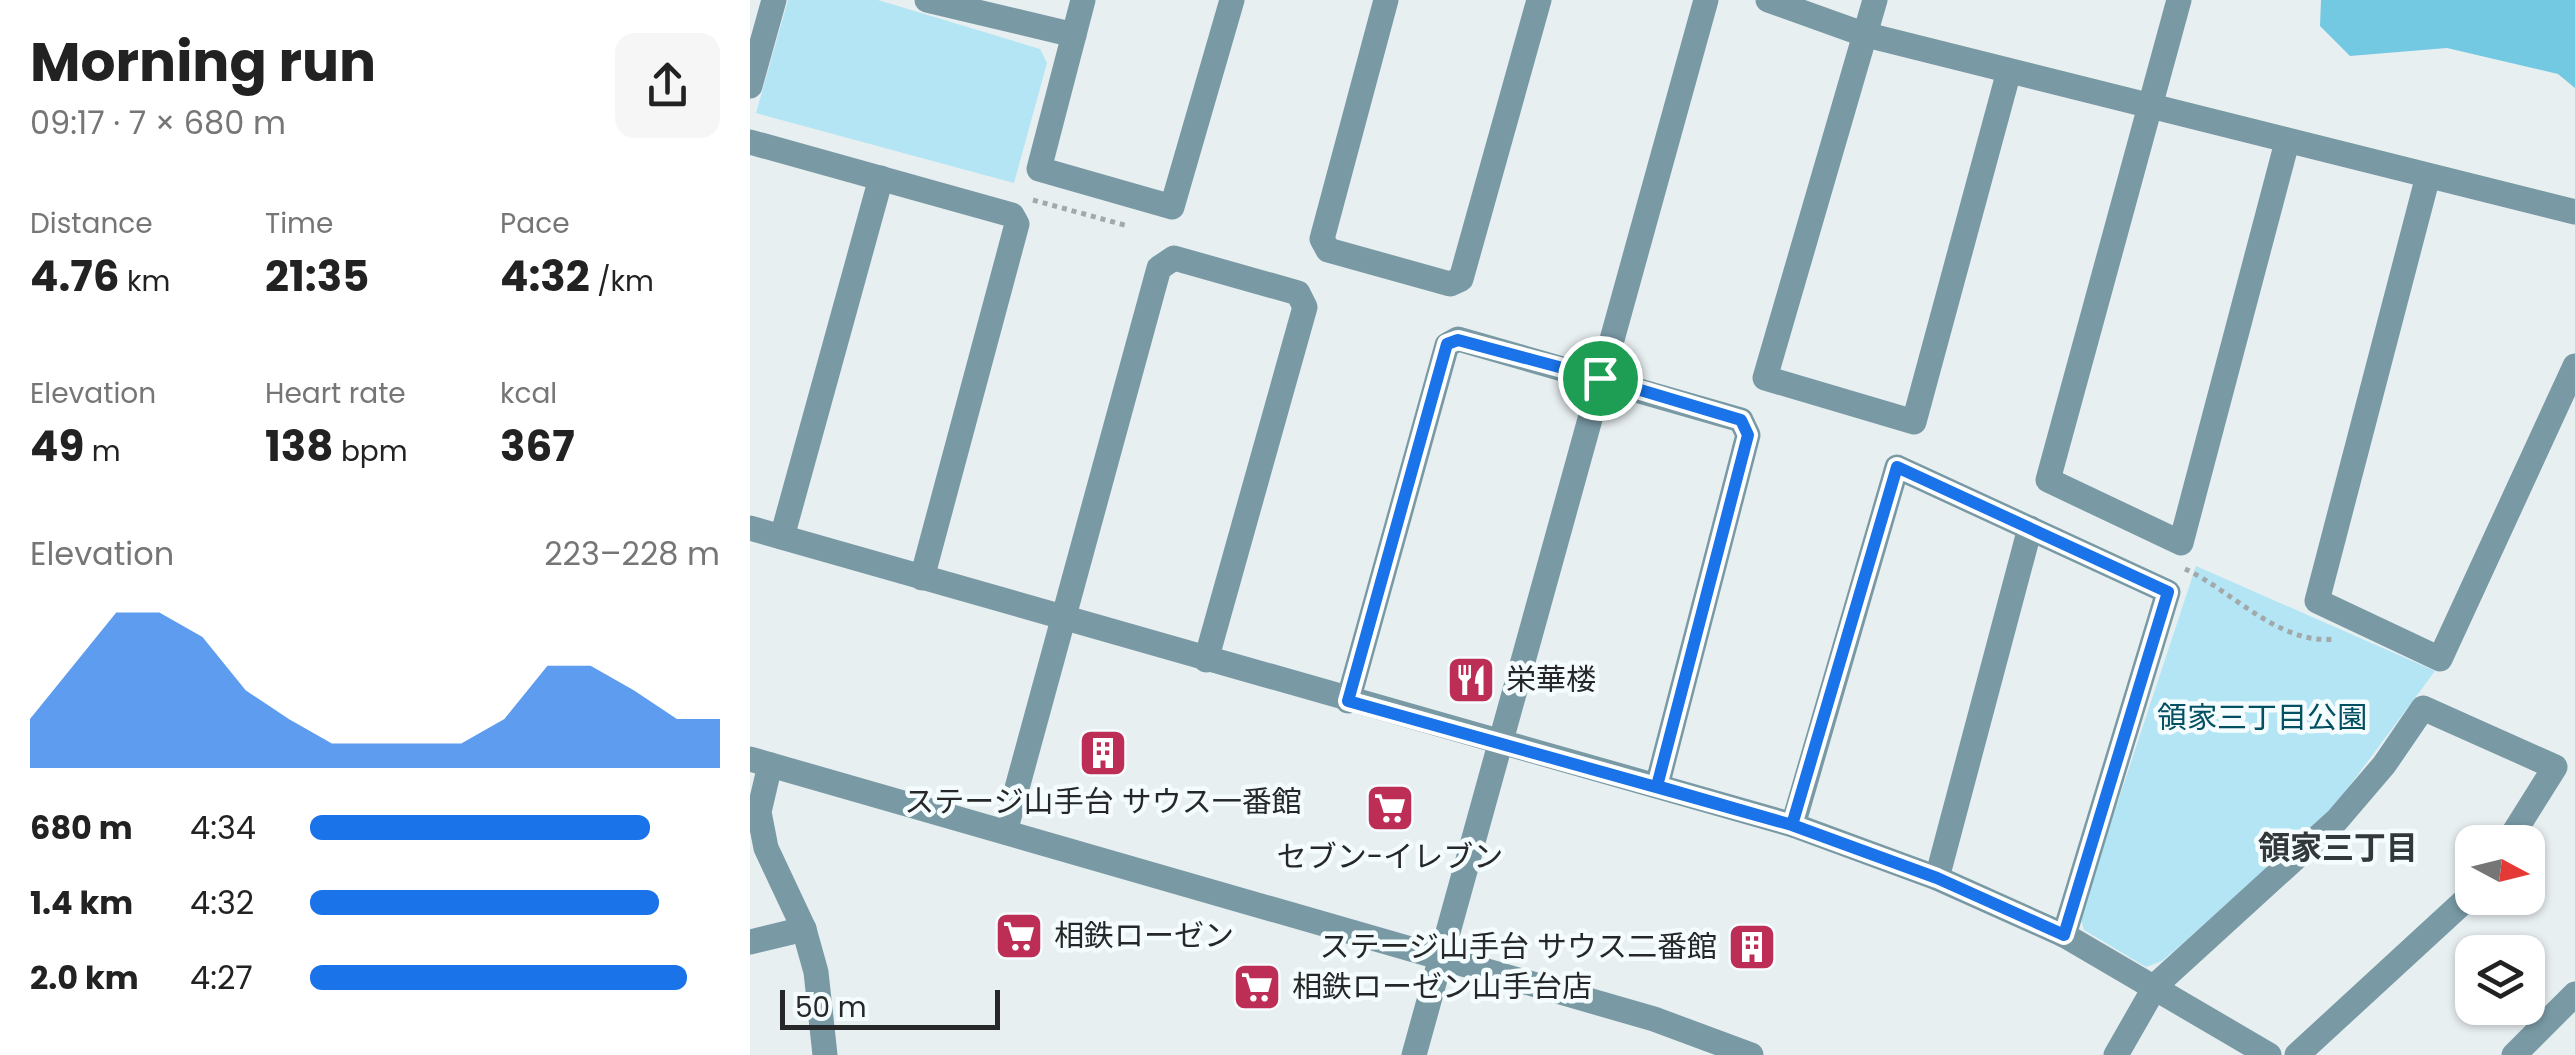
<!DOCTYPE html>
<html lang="en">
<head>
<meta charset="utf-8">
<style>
  body { margin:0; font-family:Poppins,"Noto Sans JP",sans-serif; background:#f6f6f6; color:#222; height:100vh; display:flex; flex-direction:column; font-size:38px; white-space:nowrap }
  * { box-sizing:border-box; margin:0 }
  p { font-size:32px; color:#767676 }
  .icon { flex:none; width:55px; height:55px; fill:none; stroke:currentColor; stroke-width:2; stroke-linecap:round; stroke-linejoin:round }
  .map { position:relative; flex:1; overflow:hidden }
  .details { display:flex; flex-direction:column; background:#fff; width:750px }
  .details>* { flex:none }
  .needle { width:65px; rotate:97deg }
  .tools { position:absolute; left:1705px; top:825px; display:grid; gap:20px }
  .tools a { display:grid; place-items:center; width:90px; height:90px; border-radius:20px; background:#fff; box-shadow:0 2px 8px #0004; font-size:50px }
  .scale { position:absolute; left:30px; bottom:25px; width:220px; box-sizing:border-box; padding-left:10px; border:5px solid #252728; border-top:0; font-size:28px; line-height:35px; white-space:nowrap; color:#252728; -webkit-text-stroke:8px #f5fcfe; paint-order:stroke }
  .pin { position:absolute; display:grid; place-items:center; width:85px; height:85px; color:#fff; margin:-42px; border:5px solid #fff; border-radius:50%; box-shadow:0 2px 10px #0007 }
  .round { display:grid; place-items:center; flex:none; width:105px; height:105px; border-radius:20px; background:#f6f6f6 }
  .head { display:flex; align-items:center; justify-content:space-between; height:170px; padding:0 30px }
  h1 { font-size:55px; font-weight:700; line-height:75px }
  .figures { display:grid; grid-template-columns:repeat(3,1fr); gap:15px; height:170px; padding:10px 30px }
  .figures div { display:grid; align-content:center }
  .figures b { font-size:42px; font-weight:700 }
  .figures small { font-size:28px; font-weight:400 }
  .figures p { font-size:28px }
  .chart { height:280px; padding:20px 30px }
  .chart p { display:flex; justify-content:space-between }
  .chart svg { width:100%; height:180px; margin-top:10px; fill:#1a73e8; opacity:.7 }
  ul { padding:0 30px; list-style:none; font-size:32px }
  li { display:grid; grid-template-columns:160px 120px 1fr; align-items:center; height:75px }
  li i { height:25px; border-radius:12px; background:#1a73e8 }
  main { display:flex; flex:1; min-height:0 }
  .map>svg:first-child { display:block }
</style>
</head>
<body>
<main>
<section class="details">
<div class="head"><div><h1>Morning run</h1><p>09:17 · 7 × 680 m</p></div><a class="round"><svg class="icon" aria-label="share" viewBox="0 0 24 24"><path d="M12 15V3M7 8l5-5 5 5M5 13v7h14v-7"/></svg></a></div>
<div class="figures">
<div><p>Distance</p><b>4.76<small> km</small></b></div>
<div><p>Time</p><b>21:35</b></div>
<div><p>Pace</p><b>4:32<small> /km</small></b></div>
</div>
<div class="figures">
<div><p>Elevation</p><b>49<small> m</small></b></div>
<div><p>Heart rate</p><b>138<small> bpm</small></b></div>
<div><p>kcal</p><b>367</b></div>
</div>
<div class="chart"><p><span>Elevation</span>223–228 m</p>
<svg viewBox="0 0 160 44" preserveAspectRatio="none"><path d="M0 44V32L10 19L20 6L30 6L40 12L50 25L60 32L70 38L80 38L90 38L100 38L110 32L120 19L130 19L140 25L150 32L160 32V44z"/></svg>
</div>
<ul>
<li><b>680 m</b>4:34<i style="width:83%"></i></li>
<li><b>1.4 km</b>4:32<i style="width:85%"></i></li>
<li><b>2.0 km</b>4:27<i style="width:92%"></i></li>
</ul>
</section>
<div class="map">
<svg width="1825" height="1055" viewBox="0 0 1825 1055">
  <rect width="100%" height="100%" fill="#e8eff1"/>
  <g fill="#b3e5f5">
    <polygon points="38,0 128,0 290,49 297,63 264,183 6,113"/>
    <polygon points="1446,566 1685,671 1583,808 1432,944 1412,961 1396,967 1334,930 1330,916"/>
  </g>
  <polygon fill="#74c9e2" points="1571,0 1825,0 1825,88 1808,74 1697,48 1600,56 1570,26"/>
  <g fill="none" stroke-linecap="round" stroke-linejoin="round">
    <g stroke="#a3a9aa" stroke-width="5" stroke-dasharray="5 5" stroke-linecap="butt">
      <polyline points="283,200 378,226"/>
      <path d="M1435 569C1481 590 1529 645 1584 639"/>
    </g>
    <g stroke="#799aa5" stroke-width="25">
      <polyline points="177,0 324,35"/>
      <polyline points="333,0 289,169 422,207 482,0"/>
      <polyline points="636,0 572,239 578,250 700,284 711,279 789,0"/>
      <polyline points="1018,0 1113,34 1825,212"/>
      <polyline points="1125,0 1015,378 1164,422 1259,71"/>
      <polyline points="1429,0 1298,480 1431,543 1537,142"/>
      <polyline points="0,86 24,0"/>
      <polyline points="0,142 262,215 267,224 172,578"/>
      <polyline points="1678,176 1567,601 1690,659 1825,366"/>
      <polyline points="0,528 1043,825 1187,878 1314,935 1519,1055"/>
      <polyline points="32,537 131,178"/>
      <polyline points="598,701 697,345 708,339 991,420 998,435 907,786"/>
      <polyline points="0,759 904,1019 1001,1055"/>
      <polyline points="20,765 9,812 16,848 54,929 66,972 75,1055"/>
      <polyline points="1043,825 1147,467 1418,592 1314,935"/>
      <polyline points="255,832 409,268 424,258 548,293 555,307 456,660"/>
      <polyline points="1187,878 1280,528"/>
      <polyline points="0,942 54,929"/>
      <polyline points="664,1055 956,0"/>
      <polyline points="1366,1055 1406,985 1587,820 1634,765 1673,708 1805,767 1758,842"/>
      <polyline points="1547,1055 1722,894"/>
      <polyline points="1764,1055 1825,994"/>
    </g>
  </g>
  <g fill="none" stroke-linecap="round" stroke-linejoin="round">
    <g stroke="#fff" stroke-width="20">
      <polyline id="route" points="850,378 708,340 697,344 598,701 1042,825 1187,878 1314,935 1418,592 1147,467 1042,825 907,786 998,435 991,420 850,378"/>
    </g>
    <use href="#route" stroke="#1a73e8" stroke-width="12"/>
  </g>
  <defs>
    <g id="restaurant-square" transform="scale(2.5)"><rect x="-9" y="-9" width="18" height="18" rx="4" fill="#bd2e57" stroke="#f5fcfe"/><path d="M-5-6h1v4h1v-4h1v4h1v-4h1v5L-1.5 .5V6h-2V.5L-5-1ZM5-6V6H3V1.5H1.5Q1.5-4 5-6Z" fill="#fff"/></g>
    <g id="building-square" transform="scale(2.5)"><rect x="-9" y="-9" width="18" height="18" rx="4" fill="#bd2e57" stroke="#f5fcfe"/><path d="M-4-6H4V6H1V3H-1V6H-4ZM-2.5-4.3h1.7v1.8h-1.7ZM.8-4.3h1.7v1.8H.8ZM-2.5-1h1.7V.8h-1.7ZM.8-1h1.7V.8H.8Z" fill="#fff"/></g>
    <g id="supermarket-square" transform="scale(2.5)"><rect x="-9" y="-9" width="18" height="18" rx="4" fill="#bd2e57" stroke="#f5fcfe"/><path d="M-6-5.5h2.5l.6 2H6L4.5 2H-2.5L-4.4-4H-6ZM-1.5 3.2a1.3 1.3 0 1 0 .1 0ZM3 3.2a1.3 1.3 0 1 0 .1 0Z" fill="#fff"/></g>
  </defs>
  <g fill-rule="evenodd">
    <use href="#restaurant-square" x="721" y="680"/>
    <use href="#building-square" x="353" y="753"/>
    <use href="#supermarket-square" x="640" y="808"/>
    <use href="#supermarket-square" x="269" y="936"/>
    <use href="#building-square" x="1002" y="947"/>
    <use href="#supermarket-square" x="507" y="987"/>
  </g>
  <g text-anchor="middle" stroke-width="9" stroke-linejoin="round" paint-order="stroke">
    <g font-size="30" fill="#252728" stroke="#f5fcfe" text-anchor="start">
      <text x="756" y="690">栄華楼</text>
      <text x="353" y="812" text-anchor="middle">ステージ山手台 サウス一番館</text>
      <text x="640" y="867" text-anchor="middle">セブン-イレブン</text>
      <text x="304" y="946">相鉄ローゼン</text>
      <text x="967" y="957" text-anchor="end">ステージ山手台 サウス二番館</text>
      <text x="542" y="997">相鉄ローゼン山手台店</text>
    </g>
    <g font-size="30" fill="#025061" stroke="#f5fcfe">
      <text x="1512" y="728">領家三丁目公園</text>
    </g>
    <g font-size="32" font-weight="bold" fill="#33383a" stroke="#f5fcfe">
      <text x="1588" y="859">領家三丁目</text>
    </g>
  </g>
</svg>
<div class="tools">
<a><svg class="needle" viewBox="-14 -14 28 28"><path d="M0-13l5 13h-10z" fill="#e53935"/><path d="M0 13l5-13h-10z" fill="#767676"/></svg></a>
<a><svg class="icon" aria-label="layers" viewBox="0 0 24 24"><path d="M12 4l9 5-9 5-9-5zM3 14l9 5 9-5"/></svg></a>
</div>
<div class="scale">50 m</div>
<div class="pin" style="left:850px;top:378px;background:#1e9e55"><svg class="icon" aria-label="arrive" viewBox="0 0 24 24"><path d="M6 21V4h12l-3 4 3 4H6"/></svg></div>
</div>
</main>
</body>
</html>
